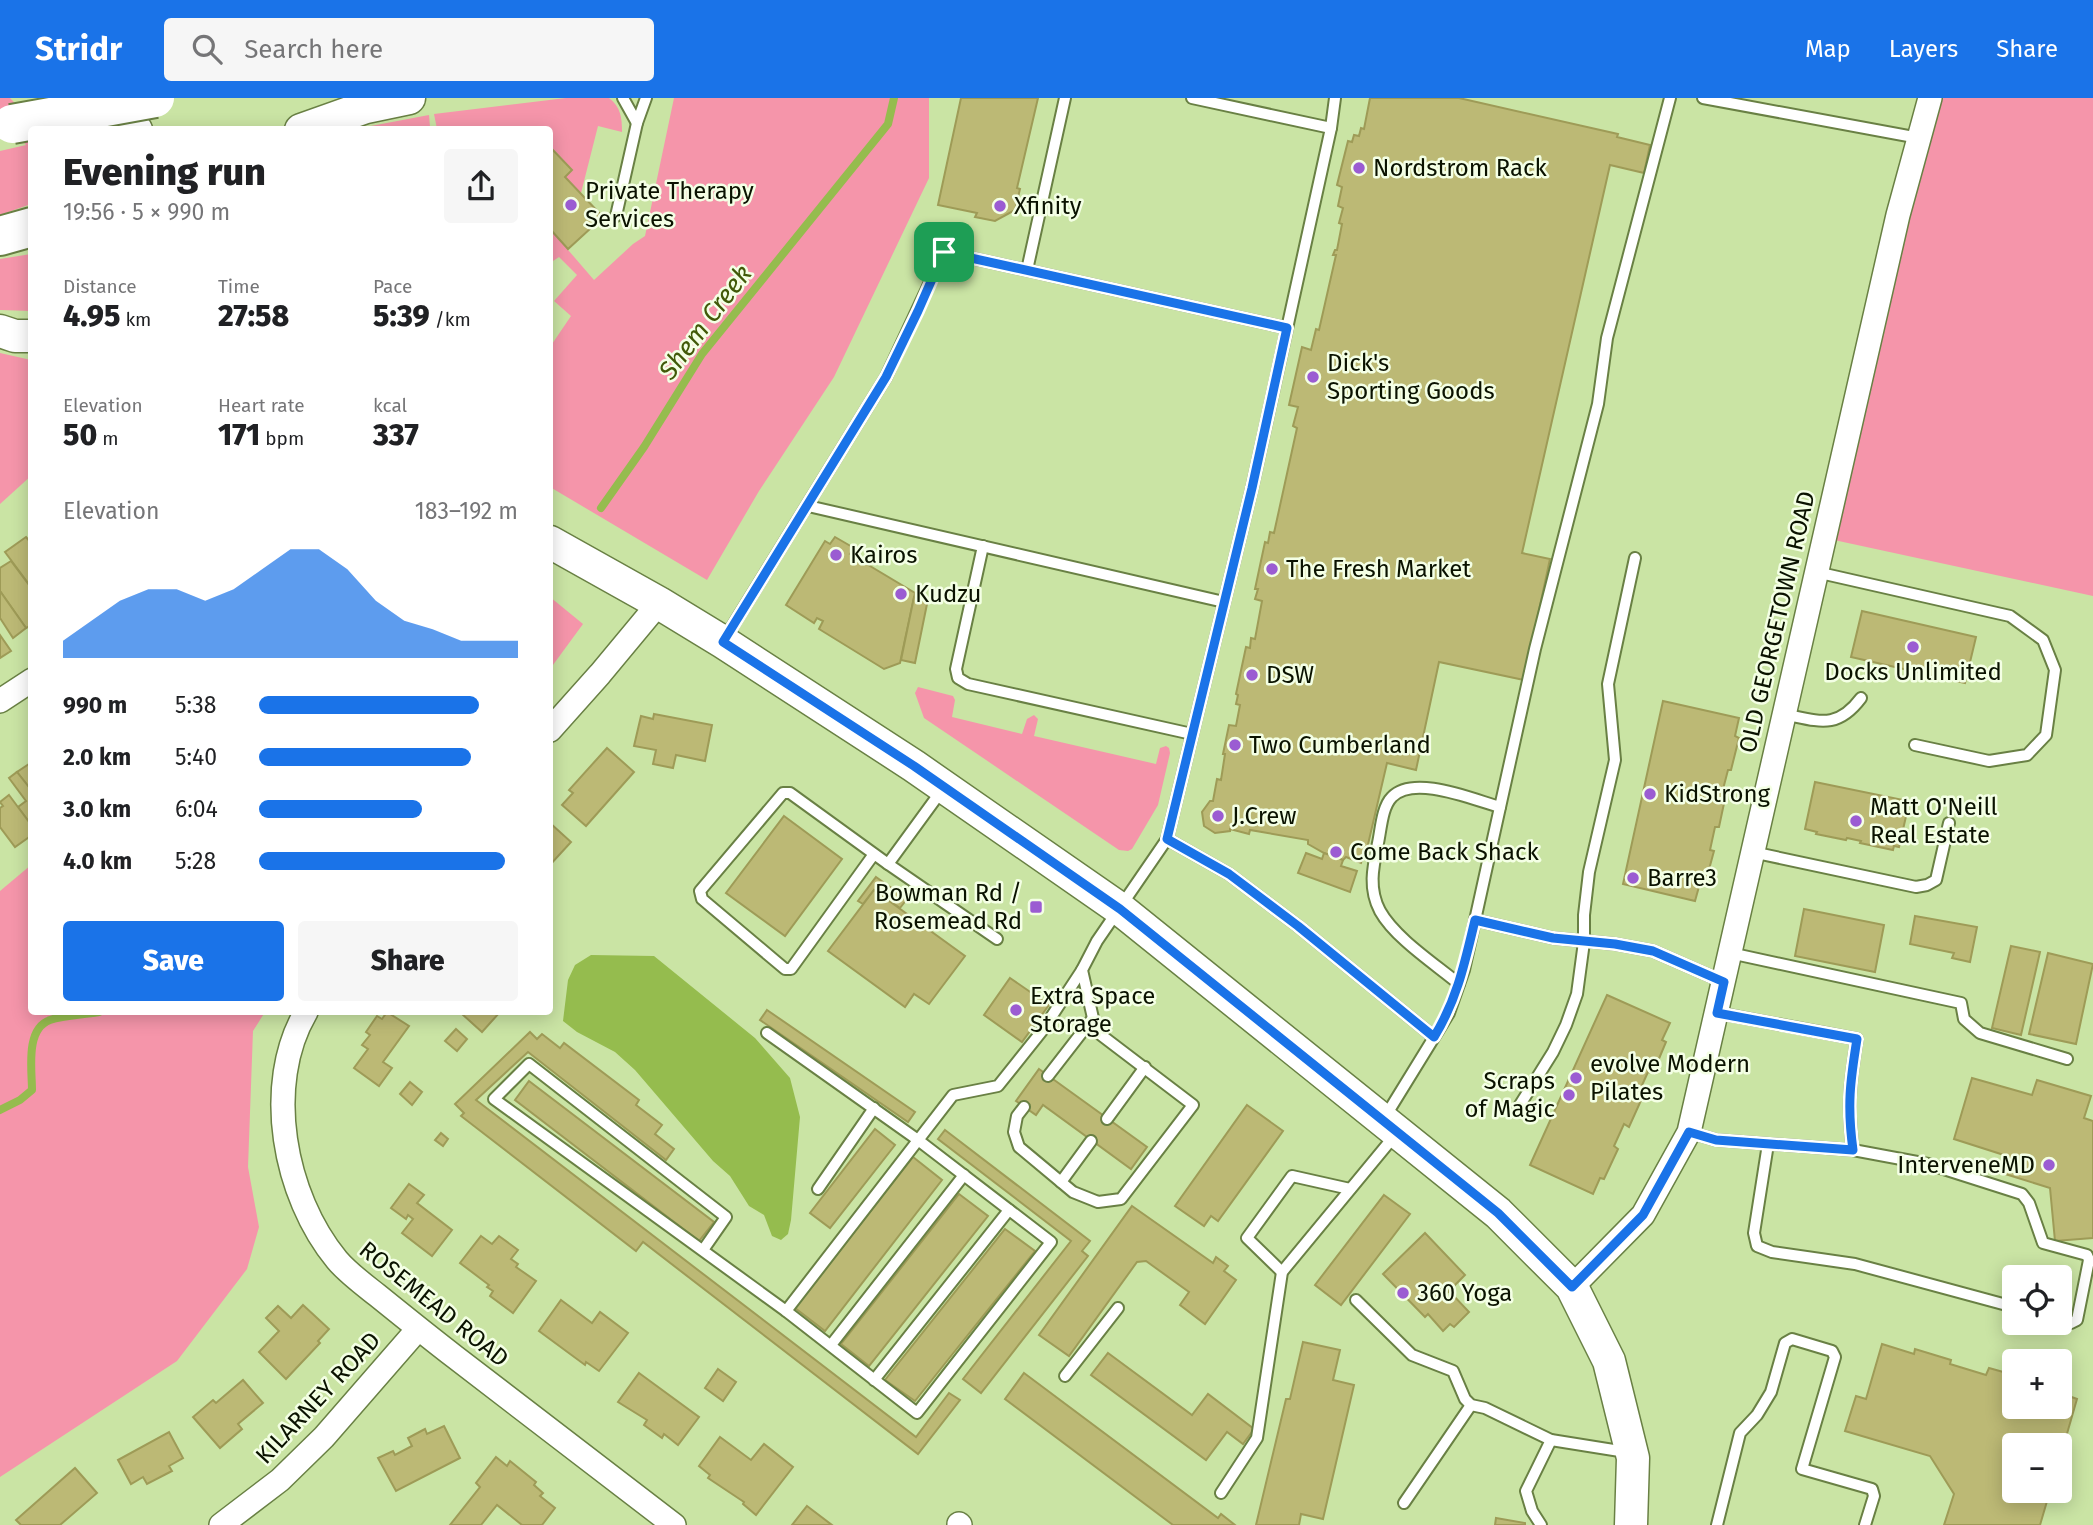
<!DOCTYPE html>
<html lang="en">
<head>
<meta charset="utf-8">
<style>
  body { margin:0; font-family:"Fira Sans",sans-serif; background:#f6f6f6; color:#202124; height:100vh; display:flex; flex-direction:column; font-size:26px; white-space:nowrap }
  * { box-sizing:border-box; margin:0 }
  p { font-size:23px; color:#757577 }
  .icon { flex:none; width:38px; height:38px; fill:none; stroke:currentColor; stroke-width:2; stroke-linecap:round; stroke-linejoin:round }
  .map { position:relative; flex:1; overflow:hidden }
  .sheet { position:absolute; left:28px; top:28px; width:525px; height:889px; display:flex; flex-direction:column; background:#fff; border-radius:7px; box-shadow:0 4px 18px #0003 }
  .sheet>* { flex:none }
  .tools { position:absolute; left:2002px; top:1167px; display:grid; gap:14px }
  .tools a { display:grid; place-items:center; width:70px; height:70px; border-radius:7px; background:#fff; box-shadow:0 4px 18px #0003; font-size:35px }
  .pin { position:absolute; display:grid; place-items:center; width:60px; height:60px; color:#fff; margin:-30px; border-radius:14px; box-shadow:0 4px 10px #0006 }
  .round { display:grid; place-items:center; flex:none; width:74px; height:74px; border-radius:7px; background:#f6f6f6 }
  .head { display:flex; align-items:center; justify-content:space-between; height:119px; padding:0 35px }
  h1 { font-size:38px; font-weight:800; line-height:52px }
  .figures { display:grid; grid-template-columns:repeat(3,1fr); gap:10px; height:119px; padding:7px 35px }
  .figures div { display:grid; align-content:center }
  .figures b { font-size:30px; font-weight:800 }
  .figures small { font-size:19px; font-weight:400 }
  .figures p { font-size:19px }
  .chart { height:196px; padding:14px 35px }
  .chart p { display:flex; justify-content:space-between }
  .chart svg { width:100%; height:126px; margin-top:7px; fill:#1a73e8; opacity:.7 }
  .action { display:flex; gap:14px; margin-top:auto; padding:14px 35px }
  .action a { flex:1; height:80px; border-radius:7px; background:#1a73e8; color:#fff; font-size:28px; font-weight:800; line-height:80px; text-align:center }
  .action a+a { background:#f6f6f6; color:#202124 }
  ul { padding:0 35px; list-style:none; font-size:23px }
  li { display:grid; grid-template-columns:112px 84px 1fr; align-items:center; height:52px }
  li i { height:18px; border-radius:9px; background:#1a73e8 }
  header { display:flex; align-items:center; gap:42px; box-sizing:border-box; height:98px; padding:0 35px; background:#1a73e8; color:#fff }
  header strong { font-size:33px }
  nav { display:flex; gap:38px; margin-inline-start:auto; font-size:24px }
  .search { width:490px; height:63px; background:#f6f6f6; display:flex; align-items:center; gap:18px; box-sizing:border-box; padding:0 24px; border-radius:7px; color:#757577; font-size:26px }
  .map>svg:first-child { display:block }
</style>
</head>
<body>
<header>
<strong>Stridr</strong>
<div class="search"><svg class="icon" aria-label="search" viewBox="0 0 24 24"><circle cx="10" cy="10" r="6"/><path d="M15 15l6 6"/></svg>Search here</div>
<nav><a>Map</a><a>Layers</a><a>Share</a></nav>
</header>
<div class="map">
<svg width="2093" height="1427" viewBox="0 0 2093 1427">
  <rect width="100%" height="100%" fill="#cae4a4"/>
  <g fill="#f595aa">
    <polygon points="0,0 10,0 39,31 32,32 31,106 0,117 0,53 26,47 0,16"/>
    <path d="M566 0H609C621 9 622 20 622 34L598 28 581 95 565 79 572 71 552 50 550 51V32L437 31 434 16Z"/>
    <polygon points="674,0 929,0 929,80 834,279 759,393 707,482 550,389 550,249 571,218 554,203 577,177 559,159 550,165 550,131 594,182 633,146 645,138"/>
    <polygon points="1941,0 2093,0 2093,498 1834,442 1865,305 1870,300 1869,290 1928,40"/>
    <polygon points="429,17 430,29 403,32 355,31"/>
    <polygon points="31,156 31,213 0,212 0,161"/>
    <polygon points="0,255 31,262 32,377 0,406"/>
    <polygon points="550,499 583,526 550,571"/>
    <polygon points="918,589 953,598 955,602 952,619 1022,636 1027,621 1034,617 1038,621 1034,638 1156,666 1160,650 1166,648 1169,650 1170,655 1158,707 1132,751 1128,753 1119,752 924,620 915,595"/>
    <polygon points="31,767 32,914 265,914 253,933 248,1069 259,1129 247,1171 177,1263 0,1379 0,793"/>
  </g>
  <polygon fill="#95bc4e" points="591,857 654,858 755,940 790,980 800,1019 791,1122 788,1136 781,1142 772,1138 764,1117 749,1108 730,1078 713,1063 635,972 615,954 577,934 563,923 568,882 575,867"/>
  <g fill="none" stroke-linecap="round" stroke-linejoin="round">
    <g stroke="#95bc4e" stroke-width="8">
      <polyline points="601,410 644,349 702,256 888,26 894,0"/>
      <path d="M0 1012 20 1002 32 992C32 972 25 931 50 922 65 917 83 917 99 914"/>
    </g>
  </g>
  <g fill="#bcb975" stroke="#9e9b57" stroke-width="2">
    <polygon points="961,0 1038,0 1017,90 1020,91 1015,112 995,123 975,119 977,115 938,107"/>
    <polygon points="1370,0 1459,0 1618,36 1617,39 1650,47 1644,75 1610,67 1522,455 1550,461 1524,582 1439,564 1416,672 1387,665 1366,755 1364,755 1361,765 1346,759 1343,762 1324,755 1308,746 1308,742 1250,732 1249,736 1230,731 1230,733 1215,735 1204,728 1202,714 1210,703 1213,703 1217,681 1221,682 1225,656 1223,656 1229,627 1236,628 1240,607 1236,606 1238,597 1236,596 1246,549 1250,550 1251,540 1255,541 1262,503 1255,501 1258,491 1255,491 1265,444 1268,445 1270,434 1274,435 1297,330 1293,328 1298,309 1289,307 1302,249 1311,252 1316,231 1319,232 1336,157 1333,157 1335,152 1337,152 1342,126 1339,125 1343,110 1338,108 1342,89 1337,87 1348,43 1352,44 1354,37 1359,38 1361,30 1364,31"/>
    <polygon points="551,50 572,72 565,79 603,119 568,151 550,131 550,51"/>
    <polygon points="26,439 32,446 32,483 28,485 5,454"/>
    <polygon points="835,439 854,450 850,456 915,495 900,565 884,571 819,531 823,523 817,520 814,525 786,507 825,443 830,446"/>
    <polygon points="11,463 32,491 30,510 32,527 26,530 0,493 0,470"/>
    <polygon points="0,493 26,530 13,540 0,520"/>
    <polygon points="914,499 928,501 915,565 901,562"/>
    <polygon points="1862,513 1976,539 1965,585 1851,559"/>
    <polygon points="0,537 11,553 0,560"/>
    <polygon points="1663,603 1739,620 1735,638 1739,640 1731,672 1728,672 1722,695 1726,696 1719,729 1715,729 1710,752 1714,753 1705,786 1700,785 1695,803 1623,786"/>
    <polygon points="654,616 712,627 705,663 676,657 673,670 653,666 656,652 634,648 641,618 653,621"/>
    <polygon points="607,650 634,674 586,728 562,707 573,695 569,692"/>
    <polygon points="32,664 32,693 17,674"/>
    <polygon points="17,674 32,693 32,728 18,709 26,703 9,680"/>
    <polygon points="1815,684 1903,702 1901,714 1907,714 1899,749 1894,748 1893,752 1860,745 1861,743 1847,740 1846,742 1816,736 1817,734 1805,731"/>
    <polygon points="9,697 32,728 32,737 15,749 0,729 0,710 3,708 0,704"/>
    <polygon points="784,718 842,761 785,838 726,795"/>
    <polygon points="550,725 571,744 550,767"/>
    <polygon points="1306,755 1322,761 1324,755 1343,762 1341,768 1357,773 1350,794 1298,775"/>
    <polygon points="876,779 907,801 900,810 874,792 863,806 858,803"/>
    <polygon points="874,792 965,858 929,906 914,896 905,909 828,853"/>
    <polygon points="1804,811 1884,827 1875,874 1795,858"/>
    <polygon points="1915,818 1977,829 1970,864 1952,860 1954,855 1910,846"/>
    <polygon points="2011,848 2040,854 2021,937 1992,930"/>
    <polygon points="2048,855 2093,866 2076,946 2029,936"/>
    <polygon points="1010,880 1049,907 1022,944 984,917"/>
    <polygon points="1607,897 1670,925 1662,942 1666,944 1653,975 1648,974 1638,996 1643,998 1629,1029 1624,1026 1614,1048 1618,1051 1604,1081 1600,1080 1593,1096 1530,1067"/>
    <polygon points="767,912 915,1014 908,1024 760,922"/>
    <polygon points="387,914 409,928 383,964 392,970 379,988 354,970 368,951 362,947 370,937 366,934 377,918 382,921"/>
    <polygon points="464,914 500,914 482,934 462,916"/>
    <polygon points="456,931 467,941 457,953 445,943"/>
    <polygon points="530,934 537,941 542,936 560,950 564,945 639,1002 636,1007 662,1027 655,1036 674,1051 666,1062 528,954 476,1002 916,1339 949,1295 960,1302 918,1356 643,1144 636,1153 461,1018 464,1015 455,1006"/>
    <polygon points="1039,971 1147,1049 1131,1071 1043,1007 1036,1017 1016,1003"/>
    <polygon points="1972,980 2032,997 2037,982 2091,998 2084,1020 2093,1023 2093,1140 2055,1143 2050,1090 2002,1075 2007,1058 1954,1041"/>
    <polygon points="529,983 714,1124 699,1143 515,1002"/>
    <polygon points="410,984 422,994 412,1007 400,996"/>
    <polygon points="1247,1007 1283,1033 1218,1123 1211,1118 1204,1128 1175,1108"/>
    <polygon points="875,1031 895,1047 830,1130 810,1115"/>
    <polygon points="945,1032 1090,1143 1082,1153 1088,1158 981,1295 963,1281 1071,1143 938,1041"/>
    <polygon points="441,1035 448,1041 443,1048 435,1042"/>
    <polygon points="913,1059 942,1082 825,1233 795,1210"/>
    <polygon points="409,1086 424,1097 417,1105 452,1132 432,1158 402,1135 413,1121 408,1117 406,1121 391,1110"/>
    <polygon points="959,1096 988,1118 869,1268 841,1246"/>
    <polygon points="1384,1097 1410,1116 1341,1207 1315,1187"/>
    <polygon points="1132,1108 1213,1165 1216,1159 1228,1168 1224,1173 1236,1182 1205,1226 1180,1207 1189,1194 1146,1163 1137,1164 1069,1258 1039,1237"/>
    <polygon points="1005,1131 1035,1153 915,1303 885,1282"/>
    <polygon points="1425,1135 1465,1177 1445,1197 1449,1200 1453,1197 1469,1214 1454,1229 1450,1226 1443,1233 1428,1216 1425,1219 1383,1176"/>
    <polygon points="481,1138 492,1146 499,1138 518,1152 511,1161 518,1166 516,1169 536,1183 513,1215 490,1198 493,1193 487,1189 489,1187 460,1165"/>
    <polygon points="561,1202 592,1225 600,1214 628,1235 599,1273 586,1264 585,1267 539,1233"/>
    <polygon points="303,1207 329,1231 318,1243 320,1245 286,1281 259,1254 279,1233 266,1220 278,1208 291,1220"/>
    <polygon points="1303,1244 1340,1252 1333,1282 1354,1287 1323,1421 1301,1416 1299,1427 1256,1427 1286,1301 1290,1301"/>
    <polygon points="1882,1246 1914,1256 1915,1251 1951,1262 1950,1266 1986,1277 1989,1270 2014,1277 2014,1309 2060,1309 2060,1295 2077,1301 2060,1360 2060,1348 2014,1348 2014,1393 2050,1393 2040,1427 1944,1427 1954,1396 1930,1358 1845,1333 1856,1298 1866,1301"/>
    <polygon points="1108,1255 1192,1317 1208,1296 1254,1331 1243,1346 1227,1334 1206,1362 1091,1277"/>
    <polygon points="718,1271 736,1284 723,1303 705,1290"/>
    <polygon points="639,1275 699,1319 678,1347 664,1336 662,1340 644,1327 647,1322 618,1304"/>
    <polygon points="1024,1275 1218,1420 1221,1416 1235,1427 1173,1427 1005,1301"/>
    <polygon points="243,1282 263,1305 238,1326 242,1331 220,1350 193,1319 213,1302 216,1305"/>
    <polygon points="444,1328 460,1360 396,1393 378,1360 393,1353 395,1357 412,1348 408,1340 425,1331 427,1336"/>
    <polygon points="169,1334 183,1360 169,1368 172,1373 147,1386 143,1379 131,1386 118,1362"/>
    <polygon points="720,1339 751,1362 764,1346 793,1369 756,1417 743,1406 744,1404 708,1380 710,1377 699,1368"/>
    <polygon points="496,1359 507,1368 510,1363 536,1384 534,1387 543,1395 540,1398 555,1410 542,1427 522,1427 497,1407 481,1427 450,1427 480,1389 476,1385"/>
    <polygon points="75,1370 97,1395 60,1427 21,1427 16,1422"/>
    <polygon points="807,1408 832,1427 792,1427"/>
    <polygon points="1496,1420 1525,1425 1525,1427 1495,1427"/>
  </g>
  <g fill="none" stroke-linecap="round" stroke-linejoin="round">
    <g stroke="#698044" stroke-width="14">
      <g id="lane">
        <polyline points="623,0 637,25 646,0"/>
        <polyline points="1192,0 1331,30"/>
        <polyline points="1703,0 1919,40"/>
        <polyline points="616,118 637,25"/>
        <polyline points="1027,172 1065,0"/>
        <polyline points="808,408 1224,504"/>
        <polyline points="983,448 956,571 958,580 968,586 1192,636"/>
        <polyline points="1816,474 2010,518 2043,542 2055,572 2046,637 2027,657 1989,663 1915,647"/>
        <polyline points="724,542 886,279 944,154 1287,230"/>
        <path d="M1783 616C1819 623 1837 632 1861 600"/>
        <polyline points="1167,741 1229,776 1298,828 1434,939"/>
        <polyline points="1752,754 1916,789 1927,787 1936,782 1949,725"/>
        <polyline points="874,756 791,871 785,871 702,801 700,793 783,695 790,695 888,766 942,692"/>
        <polyline points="888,766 997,841"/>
        <polyline points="1475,822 1553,840 1615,846 1653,853 1724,884"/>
        <polyline points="1730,855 1961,905 1964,921 1980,935 2067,961"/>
        <path d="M1459 886C1435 866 1395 840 1380 813 1368 790 1373 769 1378 745 1381 731 1382 709 1392 699 1414 676 1474 702 1500 709"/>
        <polyline points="767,935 918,1042 1051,1144 917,1315 786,1213"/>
        <polyline points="1048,978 1093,920"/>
        <polyline points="1024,1009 1017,1018 1014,1034 1019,1049 1073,1094 1098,1104 1121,1101 1193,1007 1101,937 1093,920 1082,872 1097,843 1167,741 1252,390 1331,30 1335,0"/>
        <polyline points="1518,1010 1553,954 1566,927 1577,896 1584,844 1584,817 1589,774 1615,662 1608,586 1635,460"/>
        <polyline points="1385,1019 1449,915 1464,872 1535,551 1598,306 1607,240 1670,0"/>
        <polyline points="1107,1021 1145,969"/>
        <path d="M1689 1034 1716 1042 1853 1052C1847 1008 1850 984 1857 941L1718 915"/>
        <polyline points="1768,1046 1754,1135 1757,1148 1772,1154 1855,1166 2014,1209"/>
        <polyline points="1853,1052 1928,1066 2022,1096 2029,1105 2043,1145 2087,1157 2089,1162 2077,1222 2071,1225 2060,1221"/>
        <polyline points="1061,1084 1091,1043"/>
        <polyline points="818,1091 874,1010"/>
        <polyline points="703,1152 726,1119 529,966 494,1001 786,1213 953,997 998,988 1042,933 1082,872"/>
        <polyline points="1282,1174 1247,1140 1292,1078 1350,1091"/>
        <polyline points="1356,1202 1412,1257 1453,1273 1465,1301 1471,1307 1485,1310 1551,1342 1626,1354"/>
        <polyline points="831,1247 964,1077"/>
        <polyline points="1065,1278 1118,1210"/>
        <polyline points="874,1282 1009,1112"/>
        <polyline points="1221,1395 1257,1340 1282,1174 1396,1036"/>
        <polyline points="1404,1405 1471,1307"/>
        <polyline points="1541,1427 1532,1413 1526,1393 1551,1342"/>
        <polyline points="1717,1427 1740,1335 1757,1317 1771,1294 1785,1245 1792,1241 1832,1253 1835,1259 1802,1371 1872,1391 1874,1398 1865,1427"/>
      </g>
    </g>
    <g stroke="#698044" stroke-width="26">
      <g id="street">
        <polyline points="0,603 32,582"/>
        <polyline points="550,632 600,576 659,505"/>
        <path d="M306 914C263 987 284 1098 337 1162 348 1175 363 1186 377 1197 403 1218 429 1239 455 1259 528 1315 601 1371 674 1427"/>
        <polyline points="1572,1189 1643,1117 1689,1034 1898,117 1930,0"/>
        <polyline points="959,1426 960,1427"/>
        <polyline points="221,1427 280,1382 324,1339 418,1231"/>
      </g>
    </g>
    <g stroke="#698044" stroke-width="35">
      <g id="secondary">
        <polyline points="110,0 136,32"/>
        <polyline points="301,32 366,9 409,0"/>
        <polyline points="0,233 15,238 32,238"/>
        <polyline points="550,444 659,505 723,544 914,668 1120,811 1498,1115 1572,1189 1609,1263 1633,1360 1631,1427"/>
      </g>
    </g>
    <g stroke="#698044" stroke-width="42">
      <polyline id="highway" points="0,138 32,129"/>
    </g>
    <use href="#lane" stroke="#fff" stroke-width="10"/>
    <use href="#street" stroke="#fff" stroke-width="23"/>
    <use href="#secondary" stroke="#fff" stroke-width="32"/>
    <use href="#highway" stroke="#fff" stroke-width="38"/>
    <g stroke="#698044" stroke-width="42" stroke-linecap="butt">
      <polyline id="highway-bridge" points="12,26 155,0"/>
    </g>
    <use href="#highway-bridge" stroke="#fff" stroke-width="38"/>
  </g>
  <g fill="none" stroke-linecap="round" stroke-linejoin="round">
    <g stroke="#fff" stroke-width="14">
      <path id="route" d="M944 154 1287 230 1252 390 1167 741 1229 776 1298 828 1434 939C1457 902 1465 864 1475 822L1553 840 1615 846 1653 853 1724 884 1717 915 1857 941C1850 984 1847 1008 1853 1052L1716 1042 1689 1034 1643 1117 1572 1189 1498 1115 1120 811 914 668 723 544 886 279 918 213Z"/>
    </g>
    <use href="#route" stroke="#1a73e8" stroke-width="9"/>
  </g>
  <g fill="#9b5cd2" stroke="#f4ffe5" stroke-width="2.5">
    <circle cx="1359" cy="70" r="7"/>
    <circle cx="571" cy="107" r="7"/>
    <circle cx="1000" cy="108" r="7"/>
    <circle cx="1313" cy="279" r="7"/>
    <circle cx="836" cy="457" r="7"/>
    <circle cx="1272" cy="471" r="7"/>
    <circle cx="901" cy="496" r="7"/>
    <circle cx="1913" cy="549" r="7"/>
    <circle cx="1252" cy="577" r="7"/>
    <circle cx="1235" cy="647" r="7"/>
    <circle cx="1650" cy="696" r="7"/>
    <circle cx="1218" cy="718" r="7"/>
    <circle cx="1856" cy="723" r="7"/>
    <circle cx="1336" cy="754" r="7"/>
    <circle cx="1633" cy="780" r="7"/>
    <rect x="1029" y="802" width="14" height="14" rx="3.5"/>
    <circle cx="1016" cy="912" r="7"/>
    <circle cx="1576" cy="980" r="7"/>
    <circle cx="1569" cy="997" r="7"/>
    <circle cx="2049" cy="1067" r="7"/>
    <circle cx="1403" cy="1195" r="7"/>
  </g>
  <g text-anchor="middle" stroke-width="5" stroke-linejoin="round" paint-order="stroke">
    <g font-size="24" fill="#0a1200" stroke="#f4ffe5" text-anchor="start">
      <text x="1373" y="78">Nordstrom Rack</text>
      <text x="585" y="101">Private Therapy<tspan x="585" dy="28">Services</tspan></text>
      <text x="1014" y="116">Xfinity</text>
      <text x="1327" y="273">Dick's<tspan x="1327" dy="28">Sporting Goods</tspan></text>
      <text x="850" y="465">Kairos</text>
      <text x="1286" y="479">The Fresh Market</text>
      <text x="915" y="504">Kudzu</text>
      <text x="1913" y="582" text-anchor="middle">Docks Unlimited</text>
      <text x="1266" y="585">DSW</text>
      <text x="1249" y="655">Two Cumberland</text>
      <text x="1664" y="704">KidStrong</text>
      <text x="1870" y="717">Matt O'Neill<tspan x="1870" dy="28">Real Estate</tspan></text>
      <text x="1232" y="726">J.Crew</text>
      <text x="1350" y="762">Come Back Shack</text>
      <text x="1647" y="788">Barre3</text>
      <text x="1022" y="803" text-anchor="end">Bowman Rd /<tspan x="1022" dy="28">Rosemead Rd</tspan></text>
      <text x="1030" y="906">Extra Space<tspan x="1030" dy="28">Storage</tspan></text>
      <text x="1590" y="974">evolve Modern<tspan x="1590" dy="28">Pilates</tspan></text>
      <text x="1555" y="991" text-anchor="end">Scraps<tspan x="1555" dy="28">of Magic</tspan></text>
      <text x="2035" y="1075" text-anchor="end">InterveneMD</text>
      <text x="1417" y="1203">360 Yoga</text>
    </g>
    <g font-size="24" fill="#0a1200" stroke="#f4ffe5">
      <text transform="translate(1777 524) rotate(-77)" y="8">OLD GEORGETOWN ROAD</text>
      <text transform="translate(434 1206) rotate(39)" y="8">ROSEMEAD ROAD</text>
      <text transform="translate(318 1300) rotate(-47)" y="8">KILARNEY ROAD</text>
    </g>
    <g font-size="26" font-style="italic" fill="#415908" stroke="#f4ffe5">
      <text transform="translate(705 224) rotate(-53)" y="9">Shem Creek</text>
    </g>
  </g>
</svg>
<div class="tools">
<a><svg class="icon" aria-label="locate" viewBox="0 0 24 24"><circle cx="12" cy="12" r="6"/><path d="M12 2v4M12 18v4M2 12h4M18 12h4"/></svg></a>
<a>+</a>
<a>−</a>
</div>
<div class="pin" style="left:944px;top:154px;background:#1e9e55"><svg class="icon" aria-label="arrive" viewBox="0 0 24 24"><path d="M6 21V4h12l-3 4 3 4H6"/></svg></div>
<section class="sheet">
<div class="head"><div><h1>Evening run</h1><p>19:56 · 5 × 990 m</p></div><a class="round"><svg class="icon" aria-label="share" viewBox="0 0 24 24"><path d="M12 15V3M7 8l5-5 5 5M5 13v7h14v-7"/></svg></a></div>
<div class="figures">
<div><p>Distance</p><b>4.95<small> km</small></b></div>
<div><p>Time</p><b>27:58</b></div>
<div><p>Pace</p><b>5:39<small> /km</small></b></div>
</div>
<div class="figures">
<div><p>Elevation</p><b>50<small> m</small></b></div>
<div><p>Heart rate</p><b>171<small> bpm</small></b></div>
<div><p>kcal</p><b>337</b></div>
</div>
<div class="chart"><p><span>Elevation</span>183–192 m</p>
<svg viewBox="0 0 160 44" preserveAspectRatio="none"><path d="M0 44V38L10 31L20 24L30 20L40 20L50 24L60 20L70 13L80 6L90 6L100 13L110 24L120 31L130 34L140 38L150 38L160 38V44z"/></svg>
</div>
<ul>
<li><b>990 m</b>5:38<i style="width:85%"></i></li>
<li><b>2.0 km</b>5:40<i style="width:82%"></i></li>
<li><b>3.0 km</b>6:04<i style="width:63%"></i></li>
<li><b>4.0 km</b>5:28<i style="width:95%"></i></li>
</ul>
<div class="action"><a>Save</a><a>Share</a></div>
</section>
</div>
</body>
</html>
